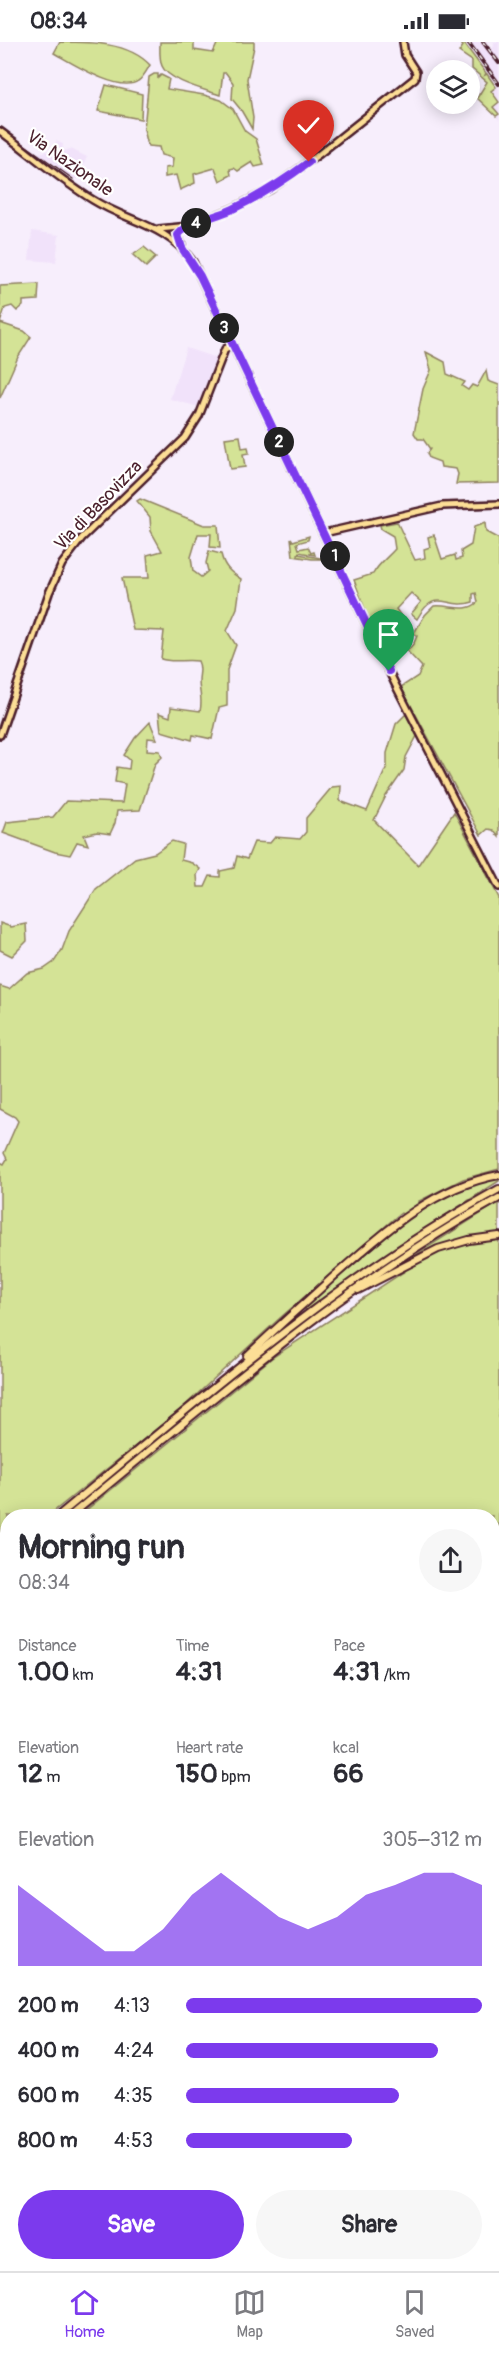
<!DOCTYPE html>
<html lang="en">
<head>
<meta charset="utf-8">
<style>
  body { margin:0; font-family:Pangolin,sans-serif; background:#f7f7f7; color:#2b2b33; height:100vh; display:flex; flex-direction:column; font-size:22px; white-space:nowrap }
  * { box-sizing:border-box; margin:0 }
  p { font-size:20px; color:#7c7c81 }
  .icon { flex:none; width:33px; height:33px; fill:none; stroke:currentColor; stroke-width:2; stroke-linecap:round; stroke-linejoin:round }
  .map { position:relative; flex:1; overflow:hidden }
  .sheet { position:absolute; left:0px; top:1467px; width:500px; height:762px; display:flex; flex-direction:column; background:#fff; border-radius:24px 24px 0 0; box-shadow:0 3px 15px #0003 }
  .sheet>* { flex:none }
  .controls { position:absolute; left:426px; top:18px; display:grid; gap:12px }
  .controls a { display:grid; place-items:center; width:54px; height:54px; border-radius:50%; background:#fff; box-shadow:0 3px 15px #0003; font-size:30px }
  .pin { position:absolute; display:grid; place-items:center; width:51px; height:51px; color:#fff; margin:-62px -26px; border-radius:50% 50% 50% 0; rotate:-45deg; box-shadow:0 0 6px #0007 }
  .pin .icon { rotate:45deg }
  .km { position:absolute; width:30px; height:30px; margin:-15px; border-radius:50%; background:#222; color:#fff; font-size:16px; line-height:30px; text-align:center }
  .round { display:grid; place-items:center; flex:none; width:63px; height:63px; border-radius:32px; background:#f7f7f7 }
  .overview { display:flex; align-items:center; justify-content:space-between; height:102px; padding:0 18px }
  h1 { font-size:33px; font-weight:700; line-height:45px }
  .figures { display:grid; grid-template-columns:repeat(3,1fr); gap:9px; height:102px; padding:6px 18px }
  .figures div { display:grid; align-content:center }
  .figures b { font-size:26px; font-weight:700 }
  .figures small { font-size:16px; font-weight:400 }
  .figures p { font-size:16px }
  .chart { height:168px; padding:12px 18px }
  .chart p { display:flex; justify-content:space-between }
  .chart svg { width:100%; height:108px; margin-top:6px; fill:#7c3aed; opacity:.7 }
  .cta { display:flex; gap:12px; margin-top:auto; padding:12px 18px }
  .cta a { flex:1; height:69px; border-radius:36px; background:#7c3aed; color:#fff; font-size:24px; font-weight:700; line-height:69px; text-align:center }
  .cta a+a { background:#f7f7f7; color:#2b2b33 }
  ul { padding:0 18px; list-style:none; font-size:20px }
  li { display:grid; grid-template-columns:96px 72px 1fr; align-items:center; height:45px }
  li i { height:15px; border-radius:8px; background:#7c3aed }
  .status { display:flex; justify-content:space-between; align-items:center; height:42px; padding:0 30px; background:#fff; direction:ltr }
  .status svg { height:16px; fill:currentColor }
  .tabs { display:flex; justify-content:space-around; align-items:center; height:84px; border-top:2px solid #e1e1e2; background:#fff; font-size:16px; color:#7c7c81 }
  .tabs a { display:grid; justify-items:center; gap:3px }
  .tabs .selected { color:#7c3aed }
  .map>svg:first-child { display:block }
</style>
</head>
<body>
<div class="status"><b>08:34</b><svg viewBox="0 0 49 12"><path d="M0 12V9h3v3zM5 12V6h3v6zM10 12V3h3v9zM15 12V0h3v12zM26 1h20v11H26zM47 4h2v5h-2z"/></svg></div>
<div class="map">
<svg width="499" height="2229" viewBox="0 0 499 2229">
  <rect width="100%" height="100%" fill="#f7eefc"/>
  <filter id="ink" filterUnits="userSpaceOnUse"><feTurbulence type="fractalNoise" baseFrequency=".0167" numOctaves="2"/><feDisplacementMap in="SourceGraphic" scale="12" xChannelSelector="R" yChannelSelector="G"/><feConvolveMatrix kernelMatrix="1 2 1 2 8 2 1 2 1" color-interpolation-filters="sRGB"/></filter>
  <g filter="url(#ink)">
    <g fill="#f1e2fa">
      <polygon points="463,0 486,0 491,7 494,4 494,0 499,0 499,78 496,74 499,72 492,65 491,49 496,44"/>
      <polygon points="0,84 38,111 54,108 56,99 63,102 62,109 71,107 87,115 77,138 24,105 0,87"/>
      <polygon points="32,189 59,193 56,220 29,218"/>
      <polygon points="186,306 216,316 199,365 170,357"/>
    </g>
    <g fill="#d4e396" stroke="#8f8160" stroke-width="1.5">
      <path d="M60 0C91 0 128 0 150 23 147 28 143 36 138 39 120 52 72 21 54 11Z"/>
      <path d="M160 0H194V8L213 11 218 0H254V5L247 37 253 76 252 87 241 68 232 57 233 41 226 31H223L220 53C206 48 168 39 162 24 159 17 160 7 160 0Z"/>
      <polygon points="459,0 463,0 486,31 485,33 487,32 496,45 491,49 499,60 493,65 499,72 496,74 477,56 487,40 472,27 472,19 459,10 463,4"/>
      <polygon points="154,32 158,32 158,36 161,33 169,37 167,47 204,53 221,58 233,67 245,89 256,97 264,123 255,125 252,120 238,129 234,126 230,127 231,133 220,139 215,126 194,132 195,141 180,148 176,133 165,135 165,126 172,125 173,116 161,113 159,105 148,104 144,87 149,35"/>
      <polygon points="106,43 142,52 141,77 98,69"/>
      <polygon points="144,205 156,215 146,225 133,213"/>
      <polygon points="39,242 38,258 23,259 23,264 17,269 12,264 5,266 0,281 24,289 31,295 18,315 0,356 0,244"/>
      <polygon points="426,310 445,320 447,332 465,340 462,344 468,348 472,343 477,345 486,329 488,339 499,343 499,441 456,442 458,432 456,427 441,425 440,420 429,416 427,411 430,407 423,397 418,397 414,391 423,347 431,328"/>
      <polygon points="240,394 242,406 248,405 249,411 243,412 245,425 230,427 225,396"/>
      <path d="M140 457 204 483H218L220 506 210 505 211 492H198L191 515 193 529 201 535 208 529 206 521 209 509 221 512C224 525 230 530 241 537L237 566 227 589 236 603 227 628V664L219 666 212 697 193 693 192 698 161 689 159 671 170 675 171 665 200 669C203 656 199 651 199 639 199 630 202 627 198 619 186 617 172 621 161 617L164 589 133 588 122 536H149L147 513 162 509 151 489 150 475 137 459Z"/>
      <path d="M397 480 415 518 425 516 424 507 430 505 428 495 434 493 442 517 455 513 456 518 462 516 461 509 471 503 474 485 485 481 486 490 499 497V795L493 788 488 787 481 793 401 645 418 634 422 625 407 609 414 601 417 594 414 591 425 573 434 564C449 562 466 572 478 560L476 551 473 552V560C447 569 436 543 417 577L411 572 421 560 411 551 396 567 405 580 408 591 394 578 378 594 369 578 354 538 373 532C379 521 387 516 395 507L393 494 381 487 380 483Z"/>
      <polygon points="309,494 308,498 297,501 299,507 308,505 311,511 314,510 315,513 299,510 298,512 326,517 331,515 332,517 312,517 293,514 291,496 293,499"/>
      <polygon points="406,672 417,694 406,715 404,728 386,754 374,778 418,823 454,770 499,856 499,1127 463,1137 419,1159 423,1166 466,1145 499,1136 499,1139 397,1204 306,1268 304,1265 406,1178 401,1171 397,1174 280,1276 180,1368 48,1474 8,1474 7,1507 0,1513 0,1120 4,1122 7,1117 4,1111 18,1079 15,1075 0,1067 0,944 9,947 27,931 44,927 54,920 62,908 69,889 96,847 135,816 155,811 172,799 183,802 181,818 192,821 200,827 197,833 198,845 205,845 210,834 220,835 220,829 234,826 237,814 247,817 254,800 270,801 275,795 300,797 306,790 306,776 332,745 341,744 340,759 367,769 387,724 387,711 396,682"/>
      <polygon points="150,680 157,697 148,696 147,708 160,709 162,715 155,722 140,768 117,769 115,781 110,792 97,790 84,793 88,803 77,800 70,813 55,810 3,791 7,780 53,775 66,759 122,761 125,742 115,740 117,725 129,727 130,718 124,713 135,696"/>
      <polygon points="0,881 11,885 26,882 27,899 12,914 0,908"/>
      <polygon points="499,1160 499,2229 0,2229 0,1535 7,1530 8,2222 492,2222 492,1474 79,1474 273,1315 405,1229 401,1222"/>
    </g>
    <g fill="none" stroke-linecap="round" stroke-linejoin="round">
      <g stroke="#4a1f2b" stroke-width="10">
        <g id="major">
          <path d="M0 89C31 112 60 138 93 158 130 181 166 182 193 220L397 646 499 845"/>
          <polyline points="159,187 189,184 232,167 271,147 318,113 415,36 416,30 405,13 403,0"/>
          <polyline points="178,193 182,204"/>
          <polyline points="324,491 442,464 499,462"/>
          <polyline points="0,693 49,551 62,522 82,496 185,396 199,374 225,307 232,303"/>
        </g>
      </g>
      <g stroke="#4a1f2b" stroke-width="10">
        <g id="highway">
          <polyline points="358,1248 438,1207 469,1198 499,1194"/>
          <path d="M247 1314C275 1287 304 1262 332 1236 382 1192 432 1145 499 1133"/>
          <path d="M58 1474C199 1358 337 1236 499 1147"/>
          <path d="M70 1474C208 1362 342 1242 499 1156"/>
          <polyline points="0,1520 8,1514"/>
          <polyline points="0,1529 8,1524"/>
        </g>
      </g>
      <use href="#major" stroke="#fcde96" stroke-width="5"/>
      <use href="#highway" stroke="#fcde96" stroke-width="6"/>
      <polyline stroke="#4a1f2b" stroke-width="1.5" points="0,85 73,137"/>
      <g stroke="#4a1f2b" stroke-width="4">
        <g id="rail">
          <polyline points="468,0 499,42"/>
          <polyline points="483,0 499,21"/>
        </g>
      </g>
      <use href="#rail" stroke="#fff" stroke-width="1.5" stroke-dasharray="4.5" stroke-linecap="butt"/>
    </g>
  </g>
  <g fill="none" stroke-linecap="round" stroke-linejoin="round" filter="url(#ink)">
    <g stroke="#fff" stroke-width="12">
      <path id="route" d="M309 120C285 138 260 154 233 167 215 176 190 178 178 193L182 206 200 234 389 629"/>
    </g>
    <use href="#route" stroke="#7c3aed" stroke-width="8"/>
  </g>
  <g text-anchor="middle" stroke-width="4.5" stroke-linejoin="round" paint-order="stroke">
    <g font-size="18" fill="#4a1f2b" stroke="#fff">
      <text transform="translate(70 121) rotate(35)" y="6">Via Nazionale</text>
      <text transform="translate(98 463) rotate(-46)" y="6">Via di Basovizza</text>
    </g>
  </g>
</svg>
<div class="controls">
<a><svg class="icon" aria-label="layers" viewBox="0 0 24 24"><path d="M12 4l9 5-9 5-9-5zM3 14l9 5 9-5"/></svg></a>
</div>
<div class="pin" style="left:389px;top:629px;background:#1e9e55"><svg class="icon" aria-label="arrive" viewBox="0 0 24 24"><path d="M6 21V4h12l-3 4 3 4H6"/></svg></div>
<div class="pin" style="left:309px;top:120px;background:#d93025"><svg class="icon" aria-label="check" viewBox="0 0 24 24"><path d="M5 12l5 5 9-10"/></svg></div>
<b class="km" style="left:335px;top:514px">1</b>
<b class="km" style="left:279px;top:400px">2</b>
<b class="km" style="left:224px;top:286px">3</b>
<b class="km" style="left:196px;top:181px">4</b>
<section class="sheet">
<div class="overview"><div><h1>Morning run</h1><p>08:34</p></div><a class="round"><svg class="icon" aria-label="share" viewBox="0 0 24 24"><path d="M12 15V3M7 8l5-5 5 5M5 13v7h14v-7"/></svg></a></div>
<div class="figures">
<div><p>Distance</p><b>1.00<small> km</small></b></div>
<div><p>Time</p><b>4:31</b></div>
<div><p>Pace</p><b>4:31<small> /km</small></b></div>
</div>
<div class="figures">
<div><p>Elevation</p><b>12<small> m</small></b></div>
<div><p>Heart rate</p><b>150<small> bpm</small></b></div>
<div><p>kcal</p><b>66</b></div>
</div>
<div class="chart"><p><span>Elevation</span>305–312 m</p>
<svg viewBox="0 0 160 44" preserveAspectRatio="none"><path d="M0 44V11L10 20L20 29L30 38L40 38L50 29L60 15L70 6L80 15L90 24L100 29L110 24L120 15L130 11L140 6L150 6L160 11V44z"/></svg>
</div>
<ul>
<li><b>200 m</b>4:13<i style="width:100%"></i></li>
<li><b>400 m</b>4:24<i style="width:85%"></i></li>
<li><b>600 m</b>4:35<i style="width:72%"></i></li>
<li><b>800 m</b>4:53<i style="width:56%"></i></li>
</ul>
<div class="cta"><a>Save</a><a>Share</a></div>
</section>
</div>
<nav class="tabs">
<a class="selected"><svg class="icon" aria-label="home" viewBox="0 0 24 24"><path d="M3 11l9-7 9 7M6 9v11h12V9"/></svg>Home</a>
<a><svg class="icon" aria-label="map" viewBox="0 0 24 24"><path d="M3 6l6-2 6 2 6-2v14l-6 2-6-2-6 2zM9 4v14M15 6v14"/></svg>Map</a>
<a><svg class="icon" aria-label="saved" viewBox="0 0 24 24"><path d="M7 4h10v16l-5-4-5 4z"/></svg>Saved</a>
</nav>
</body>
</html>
